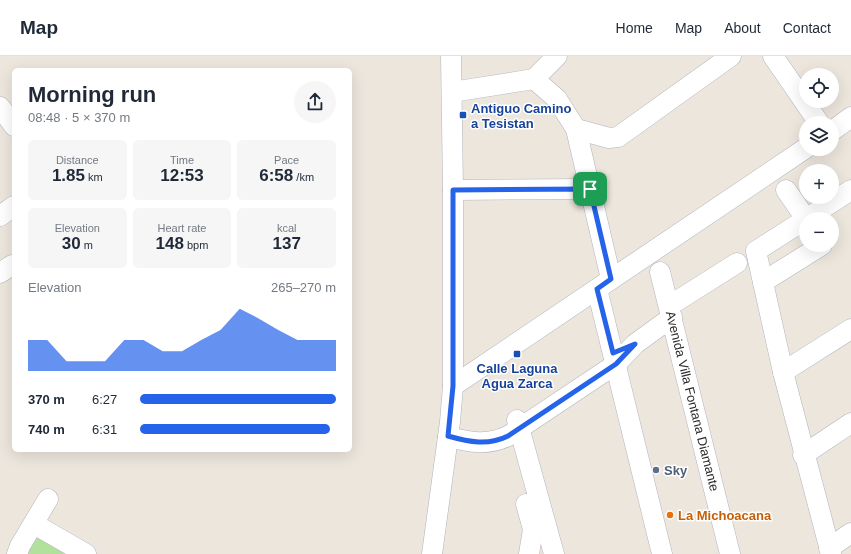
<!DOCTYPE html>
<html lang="en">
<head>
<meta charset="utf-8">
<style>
  body { margin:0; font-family:Arial,sans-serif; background:#f6f6f7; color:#1f2937; height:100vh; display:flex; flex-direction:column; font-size:15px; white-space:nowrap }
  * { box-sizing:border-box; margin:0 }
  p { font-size:13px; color:#747a83 }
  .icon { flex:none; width:22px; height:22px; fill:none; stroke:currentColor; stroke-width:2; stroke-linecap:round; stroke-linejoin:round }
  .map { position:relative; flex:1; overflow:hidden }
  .sheet { position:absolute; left:12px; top:12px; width:340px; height:384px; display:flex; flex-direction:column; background:#fff; border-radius:6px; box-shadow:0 4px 16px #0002 }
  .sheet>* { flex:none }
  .tools { position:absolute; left:799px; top:12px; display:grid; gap:8px }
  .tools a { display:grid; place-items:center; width:40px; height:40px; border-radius:50%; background:#fff; box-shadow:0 4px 16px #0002; font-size:20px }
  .pin { position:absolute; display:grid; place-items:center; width:34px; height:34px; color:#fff; margin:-17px; border-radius:8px; box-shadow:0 2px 6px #0006 }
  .round { display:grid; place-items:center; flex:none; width:42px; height:42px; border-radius:21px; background:#f6f6f7 }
  .headline { display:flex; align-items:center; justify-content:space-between; height:68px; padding:0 16px }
  h1 { font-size:22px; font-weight:600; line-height:30px }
  .metrics { display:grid; grid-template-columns:repeat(3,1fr); gap:6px; height:68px; padding:4px 16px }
  .metrics div { display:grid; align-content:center; border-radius:6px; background:#f6f6f7; text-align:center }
  .metrics b { font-size:17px; font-weight:600 }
  .metrics small { font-size:11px; font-weight:400 }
  .metrics p { font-size:11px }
  .chart { height:112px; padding:8px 16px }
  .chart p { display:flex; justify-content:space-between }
  .chart svg { width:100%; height:72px; margin-top:4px; fill:#2563eb; opacity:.7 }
  ul { padding:0 16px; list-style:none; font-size:13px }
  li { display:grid; grid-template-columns:64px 48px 1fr; align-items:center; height:30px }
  li i { height:10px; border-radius:5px; background:#2563eb }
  header { display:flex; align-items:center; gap:24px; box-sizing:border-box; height:56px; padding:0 20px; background:#fff; border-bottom:1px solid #e0e1e3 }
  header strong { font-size:19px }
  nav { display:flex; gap:22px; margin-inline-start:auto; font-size:14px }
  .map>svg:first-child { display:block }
</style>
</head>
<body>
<header>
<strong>Map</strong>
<nav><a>Home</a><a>Map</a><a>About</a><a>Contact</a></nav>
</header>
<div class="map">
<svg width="851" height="498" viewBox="0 0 851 498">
  <rect width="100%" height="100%" fill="#ece6dd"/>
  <polygon fill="#b1e19b" points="35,477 72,498 25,498"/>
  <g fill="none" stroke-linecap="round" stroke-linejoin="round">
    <g stroke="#b1b3be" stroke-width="21">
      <g id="minor">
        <polyline points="773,0 819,67"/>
        <polyline points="534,23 557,0"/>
        <polyline points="452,36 534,23 557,43 576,73 611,223"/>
        <polyline points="0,51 14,70"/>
        <polyline points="576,73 609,82 618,81 731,0"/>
        <polyline points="832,75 851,61"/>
        <polyline points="453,134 590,133"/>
        <polyline points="786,134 806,163 851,134"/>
        <polyline points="0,160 14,150"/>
        <polyline points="806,163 756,195 783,316 831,498"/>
        <polyline points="660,216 730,498"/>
        <polyline points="0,217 12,209"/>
        <polyline points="763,226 822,189"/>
        <polyline points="597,233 662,498"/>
        <polyline points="669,250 737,207"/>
        <polyline points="783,316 851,273"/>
        <polyline points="453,330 806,92"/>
        <polyline points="517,364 554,498"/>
        <path d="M448 381C469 386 488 390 508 380L616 308 635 288 672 261"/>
        <polyline points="803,399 851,367"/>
        <polyline points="526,448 533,473 529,498"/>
        <polyline points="34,468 86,498"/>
        <polyline points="829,492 851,477"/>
        <polyline points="17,498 20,490 48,443"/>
        <polyline points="432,498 450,366 453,330 453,134 451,0"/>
      </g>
    </g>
    <use href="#minor" stroke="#fff" stroke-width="20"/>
  </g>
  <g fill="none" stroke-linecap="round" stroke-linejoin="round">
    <g stroke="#fff" stroke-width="8">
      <path id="route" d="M590 133 611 223 597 233 613 297 635 288 616 308 508 380C488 390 469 386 448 380L453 330V134Z"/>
    </g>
    <use href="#route" stroke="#2563eb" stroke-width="5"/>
  </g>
  <g fill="#1a4fb4" stroke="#fff" stroke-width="1.5">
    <rect x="459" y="55" width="8" height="8" rx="2"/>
    <rect x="513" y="294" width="8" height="8" rx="2"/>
  </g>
  <circle fill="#5c6f8a" stroke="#fff" stroke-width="1.5" cx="656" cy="414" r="4"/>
  <circle fill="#e8710a" stroke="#fff" stroke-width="1.5" cx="670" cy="459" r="4"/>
  <g text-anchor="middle" stroke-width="3" stroke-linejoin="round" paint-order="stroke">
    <g font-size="13" font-weight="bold" fill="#164399" stroke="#fff" text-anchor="start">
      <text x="471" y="57">Antiguo Camino<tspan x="471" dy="15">a Tesistan</tspan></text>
      <text x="517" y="317" text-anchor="middle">Calle Laguna<tspan x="517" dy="15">Agua Zarca</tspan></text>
    </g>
    <g font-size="13" fill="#2b2b2b" stroke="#fff">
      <text transform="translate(693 345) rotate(76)" y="5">Avenida Villa Fontana Diamante</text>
    </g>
    <g font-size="13" font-weight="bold" fill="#4e5e75" stroke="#fff" text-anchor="start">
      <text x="664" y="419">Sky</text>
    </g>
    <g font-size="13" font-weight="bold" fill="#c56008" stroke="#fff" text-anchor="start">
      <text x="678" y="464">La Michoacana</text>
    </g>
  </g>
</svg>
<div class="tools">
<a><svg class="icon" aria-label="locate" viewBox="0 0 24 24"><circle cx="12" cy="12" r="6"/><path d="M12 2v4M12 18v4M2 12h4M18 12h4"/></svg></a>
<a><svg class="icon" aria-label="layers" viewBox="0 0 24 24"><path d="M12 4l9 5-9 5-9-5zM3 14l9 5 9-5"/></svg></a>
<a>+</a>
<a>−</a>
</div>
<div class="pin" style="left:590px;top:133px;background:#1e9e55"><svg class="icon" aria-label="arrive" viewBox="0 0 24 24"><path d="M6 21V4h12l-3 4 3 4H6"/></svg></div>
<section class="sheet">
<div class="headline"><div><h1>Morning run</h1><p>08:48 · 5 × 370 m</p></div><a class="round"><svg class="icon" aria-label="share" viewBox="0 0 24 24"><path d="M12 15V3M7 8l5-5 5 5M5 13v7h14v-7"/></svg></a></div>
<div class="metrics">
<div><p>Distance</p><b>1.85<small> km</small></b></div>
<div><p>Time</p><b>12:53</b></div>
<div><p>Pace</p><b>6:58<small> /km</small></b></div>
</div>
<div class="metrics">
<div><p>Elevation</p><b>30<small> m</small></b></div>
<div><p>Heart rate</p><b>148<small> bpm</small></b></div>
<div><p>kcal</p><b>137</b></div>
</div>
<div class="chart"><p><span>Elevation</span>265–270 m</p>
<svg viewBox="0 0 160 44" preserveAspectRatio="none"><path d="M0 44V25L10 25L20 38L30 38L40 38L50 25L60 25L70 32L80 32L90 25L100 19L110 6L120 12L130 19L140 25L150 25L160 25V44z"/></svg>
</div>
<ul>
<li><b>370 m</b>6:27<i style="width:100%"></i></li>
<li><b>740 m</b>6:31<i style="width:97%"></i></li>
</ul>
</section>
</div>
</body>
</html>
